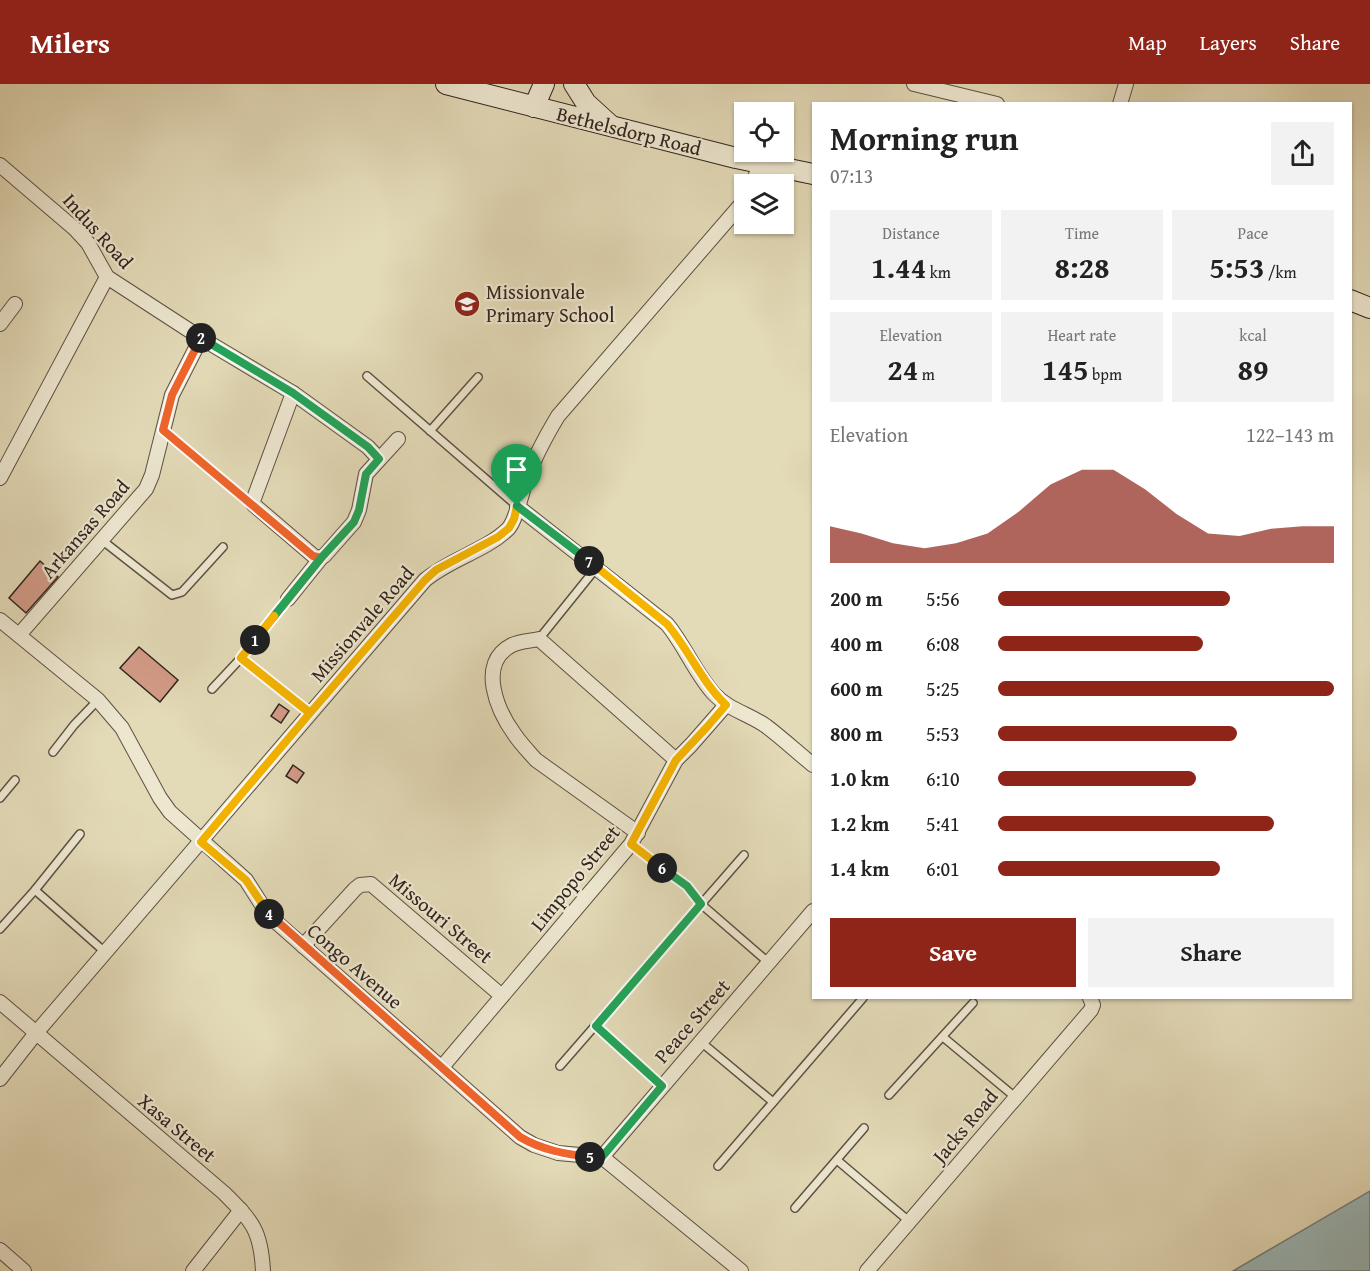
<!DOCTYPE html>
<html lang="en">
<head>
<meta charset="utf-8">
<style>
  body { margin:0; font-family:"Gentium Book Plus",serif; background:#f2f2f2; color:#222; height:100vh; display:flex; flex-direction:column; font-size:22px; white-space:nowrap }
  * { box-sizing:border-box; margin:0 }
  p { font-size:20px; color:#767676 }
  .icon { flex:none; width:33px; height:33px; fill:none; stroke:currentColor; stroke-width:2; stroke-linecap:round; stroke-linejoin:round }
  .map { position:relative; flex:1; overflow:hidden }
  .drawer { position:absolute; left:812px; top:18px; width:540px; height:897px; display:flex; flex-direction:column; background:#fff; border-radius:0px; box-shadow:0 2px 4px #0004 }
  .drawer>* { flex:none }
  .tools { position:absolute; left:734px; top:18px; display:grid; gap:12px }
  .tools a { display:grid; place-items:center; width:60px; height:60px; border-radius:0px; background:#fff; box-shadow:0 2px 4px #0004; font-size:30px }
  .pin { position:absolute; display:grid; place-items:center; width:51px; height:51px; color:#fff; margin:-62px -26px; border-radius:50% 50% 50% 0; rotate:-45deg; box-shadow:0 0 6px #0007 }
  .pin .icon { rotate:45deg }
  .km { position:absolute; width:30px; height:30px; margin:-15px; border-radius:50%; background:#222; color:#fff; font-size:16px; line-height:30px; text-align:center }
  .round { display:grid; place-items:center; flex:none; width:63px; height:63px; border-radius:0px; background:#f2f2f2 }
  .summary { display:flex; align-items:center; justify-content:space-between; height:102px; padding:0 18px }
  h1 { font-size:33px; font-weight:700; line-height:45px }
  .stats { display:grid; grid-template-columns:repeat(3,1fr); gap:9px; height:102px; padding:6px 18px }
  .stats div { display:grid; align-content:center; border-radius:0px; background:#f2f2f2; text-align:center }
  .stats b { font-size:30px; font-weight:700 }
  .stats small { font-size:16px; font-weight:400 }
  .stats p { font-size:16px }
  .chart { height:168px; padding:12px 18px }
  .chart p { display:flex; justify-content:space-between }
  .chart svg { width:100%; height:108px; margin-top:6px; fill:#8f2418; opacity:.7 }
  .button { display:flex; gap:12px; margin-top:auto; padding:12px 18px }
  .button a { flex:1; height:69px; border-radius:0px; background:#8f2418; color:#fff; font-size:24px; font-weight:700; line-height:69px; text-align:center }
  .button a+a { background:#f2f2f2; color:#222 }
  ul { padding:0 18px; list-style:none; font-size:20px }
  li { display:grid; grid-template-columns:96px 72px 1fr; align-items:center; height:45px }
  li i { height:15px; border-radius:8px; background:#8f2418 }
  header { display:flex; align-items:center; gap:36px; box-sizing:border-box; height:84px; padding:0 30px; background:#8f2418; color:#fff }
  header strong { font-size:28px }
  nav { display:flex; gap:33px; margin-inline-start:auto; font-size:21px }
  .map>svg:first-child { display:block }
</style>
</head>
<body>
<header>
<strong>Milers</strong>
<nav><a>Map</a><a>Layers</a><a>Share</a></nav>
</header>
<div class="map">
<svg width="1370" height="1187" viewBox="0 0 1370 1187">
  <rect width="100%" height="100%" fill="#e3dab7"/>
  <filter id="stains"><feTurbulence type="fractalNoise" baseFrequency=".00333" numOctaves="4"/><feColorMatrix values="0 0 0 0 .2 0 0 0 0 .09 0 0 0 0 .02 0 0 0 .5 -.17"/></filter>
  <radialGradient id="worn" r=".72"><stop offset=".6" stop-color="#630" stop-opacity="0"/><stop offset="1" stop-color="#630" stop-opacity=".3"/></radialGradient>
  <polygon fill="#9ab8b9" stroke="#707c7b" stroke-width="1.5" points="1370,1107 1370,1187 1233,1187"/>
  <g fill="#d29b87" stroke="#30231e" stroke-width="1.5">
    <polygon points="40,477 58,493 26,529 9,514"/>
    <polygon points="139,563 178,596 160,618 120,584"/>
    <polygon points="279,620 289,627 281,639 271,632"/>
    <polygon points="293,681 304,689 297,699 286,692"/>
  </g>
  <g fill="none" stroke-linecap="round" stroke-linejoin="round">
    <g stroke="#5d5144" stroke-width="10">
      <g id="lane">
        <polyline points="367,292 517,422"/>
        <polyline points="430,347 478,293"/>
        <polyline points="103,457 172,511 182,508 223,463"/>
        <polyline points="539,555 597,483"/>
        <polyline points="241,574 310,629"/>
        <polyline points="212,605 241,574 288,515"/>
        <polyline points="53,668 74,641 98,616"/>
        <polyline points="0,714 15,696"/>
        <polyline points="631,760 687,802 701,820 768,878"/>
        <polyline points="35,806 106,869"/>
        <polyline points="0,845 35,806 80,750"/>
        <polyline points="596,943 662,1002"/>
        <polyline points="943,953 1015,1013"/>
        <polyline points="701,958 773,1018"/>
        <polyline points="560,982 744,771"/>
        <polyline points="889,1011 973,919"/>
        <polyline points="837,1076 910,1138"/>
        <polyline points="718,1082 863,914"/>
        <polyline points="795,1124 864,1044"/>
      </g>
    </g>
    <g stroke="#5d5144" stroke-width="16">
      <g id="street">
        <polyline points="914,0 997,20"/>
        <polyline points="1120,20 1126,0"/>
        <polyline points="0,81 75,145 88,159 107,193 201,254 293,309 368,363 379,375"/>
        <polyline points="753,100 760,79"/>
        <polyline points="0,240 15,220"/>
        <polyline points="293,309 253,417 254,421 316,474 324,472 354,438 359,426 366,390 398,355"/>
        <polyline points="0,394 107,193"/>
        <path d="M517 422 667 540C685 562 695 589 714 610 729 626 749 630 766 642 782 654 797 668 813 681"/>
        <polyline points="288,515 321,474"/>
        <polyline points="0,536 98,616 122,644 160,714 170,728 246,796 267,829 275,837 520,1053 534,1061 558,1069 602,1073 741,1187"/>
        <polyline points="19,551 146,405 152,391 172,311 201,254"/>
        <path d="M638 749 536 676C529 668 521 660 515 651 498 628 476 579 512 561 520 557 530 557 539 555L676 676"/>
        <polyline points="303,862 355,805 360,801 371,800 502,912"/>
        <path d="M0 918 224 1109C252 1137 261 1146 263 1187"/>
        <polyline points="442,983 631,760 676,676 691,661 726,621"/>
        <path d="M0 995 36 949 425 496C450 475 485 467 508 445 516 437 522 407 527 394 535 372 546 352 558 332L744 117"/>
        <polyline points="602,1073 813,827"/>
        <polyline points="0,1166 24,1187"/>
        <polyline points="193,1187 241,1126"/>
        <polyline points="867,1187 1091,926 1093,921 1090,914"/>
      </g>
    </g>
    <g stroke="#30231e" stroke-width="22">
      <g id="secondary">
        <polyline points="446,0 736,74 813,90"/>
        <polyline points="574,0 586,19 609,40"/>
        <polyline points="534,23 544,0"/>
        <polyline points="1350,216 1370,224"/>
      </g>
    </g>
    <polyline stroke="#30231e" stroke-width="2" stroke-dasharray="4.5 3" stroke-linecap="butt" points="175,356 242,412"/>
    <use href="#lane" stroke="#ede7d0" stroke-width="7"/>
    <use href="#street" stroke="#ede7d0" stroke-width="14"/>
    <use href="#secondary" stroke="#ede7d0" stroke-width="20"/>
  </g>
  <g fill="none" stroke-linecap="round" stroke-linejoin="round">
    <g stroke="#fff" stroke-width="12">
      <polyline id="split-1" points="255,556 241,574 310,629 425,496 436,486 498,453 509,444 514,435 517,422"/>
    </g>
    <g stroke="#fff" stroke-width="12">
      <polyline id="split-2" points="201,254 172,311 163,346 313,472 321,474 255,556"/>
    </g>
    <g stroke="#fff" stroke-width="12">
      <polyline id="split-3" points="201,254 293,309 368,363 379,375 366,390 359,426 354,438 321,474 274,532"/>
    </g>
    <g stroke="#fff" stroke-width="12">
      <polyline id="split-4" points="269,830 246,796 201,758 310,629 241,574 274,532"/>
    </g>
    <g stroke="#fff" stroke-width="12">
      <path id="split-5" d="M269 830 520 1053C542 1066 565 1070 590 1073"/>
    </g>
    <g stroke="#fff" stroke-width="12">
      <polyline id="split-6" points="590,1073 602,1073 662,1002 596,942 701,820 687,802 662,784"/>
    </g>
    <g stroke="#fff" stroke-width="12">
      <path id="split-7" d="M589 477 667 540C689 566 701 597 726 621L707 643 676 676 631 760 662 784"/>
    </g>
    <g stroke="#fff" stroke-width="12">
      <polyline id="split-8" points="517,422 589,477"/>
    </g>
    <use href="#split-1" stroke="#f5b400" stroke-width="8"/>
    <use href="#split-2" stroke="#f0652b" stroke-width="8"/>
    <use href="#split-3" stroke="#22a559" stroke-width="8"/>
    <use href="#split-4" stroke="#f5b400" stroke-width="8"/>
    <use href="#split-5" stroke="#f0652b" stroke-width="8"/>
    <use href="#split-6" stroke="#22a559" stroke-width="8"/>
    <use href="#split-7" stroke="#f5b400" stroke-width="8"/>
    <use href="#split-8" stroke="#22a559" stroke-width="8"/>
  </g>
  <defs>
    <g id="school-disc" transform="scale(1.35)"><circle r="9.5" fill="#8f2418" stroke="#ede7d0"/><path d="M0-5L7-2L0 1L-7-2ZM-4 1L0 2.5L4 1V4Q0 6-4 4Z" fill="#fff"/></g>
  </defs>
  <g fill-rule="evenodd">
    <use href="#school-disc" x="467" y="220"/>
  </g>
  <g text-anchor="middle" stroke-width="4.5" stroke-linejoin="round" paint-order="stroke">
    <g font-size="20" fill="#30231e" stroke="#ede7d0">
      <text transform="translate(629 47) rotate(14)" y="7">Bethelsdorp Road</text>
      <text transform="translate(98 147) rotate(48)" y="7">Indus Road</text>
      <text transform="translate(85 445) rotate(-49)" y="7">Arkansas Road</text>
      <text transform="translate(362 540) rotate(-49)" y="7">Missionvale Road</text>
      <text transform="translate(575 794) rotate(-51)" y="7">Limpopo Street</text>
      <text transform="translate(441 834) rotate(40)" y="7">Missouri Street</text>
      <text transform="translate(355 882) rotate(41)" y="7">Congo Avenue</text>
      <text transform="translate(692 937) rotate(-49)" y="7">Peace Street</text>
      <text transform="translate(965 1042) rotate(-50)" y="7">Jacks Road</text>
      <text transform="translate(177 1044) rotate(40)" y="7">Xasa Street</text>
    </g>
    <g font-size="20" fill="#30231e" stroke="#ede7d0" text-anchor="start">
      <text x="486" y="215">Missionvale<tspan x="486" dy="23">Primary School</tspan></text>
    </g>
  </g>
  <rect width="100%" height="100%" filter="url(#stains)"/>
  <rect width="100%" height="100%" fill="url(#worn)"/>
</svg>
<div class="tools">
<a><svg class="icon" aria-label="locate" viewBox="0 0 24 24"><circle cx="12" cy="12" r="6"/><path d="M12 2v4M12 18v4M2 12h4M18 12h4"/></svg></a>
<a><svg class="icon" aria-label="layers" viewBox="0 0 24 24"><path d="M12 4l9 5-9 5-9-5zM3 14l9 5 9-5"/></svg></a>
</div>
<div class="pin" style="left:517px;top:422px;background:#1e9e55"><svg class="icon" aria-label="arrive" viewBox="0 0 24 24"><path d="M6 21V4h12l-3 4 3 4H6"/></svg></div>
<b class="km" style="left:255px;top:556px">1</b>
<b class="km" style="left:201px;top:254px">2</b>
<b class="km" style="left:269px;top:830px">4</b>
<b class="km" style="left:590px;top:1073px">5</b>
<b class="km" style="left:662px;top:784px">6</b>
<b class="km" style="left:589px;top:477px">7</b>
<section class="drawer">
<div class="summary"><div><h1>Morning run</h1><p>07:13</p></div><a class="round"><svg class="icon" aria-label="share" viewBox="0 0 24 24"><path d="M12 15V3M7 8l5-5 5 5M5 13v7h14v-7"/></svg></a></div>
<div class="stats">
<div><p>Distance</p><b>1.44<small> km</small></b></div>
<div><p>Time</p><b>8:28</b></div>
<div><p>Pace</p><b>5:53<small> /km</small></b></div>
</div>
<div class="stats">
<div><p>Elevation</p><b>24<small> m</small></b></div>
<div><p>Heart rate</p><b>145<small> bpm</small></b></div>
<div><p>kcal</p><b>89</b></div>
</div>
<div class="chart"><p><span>Elevation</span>122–143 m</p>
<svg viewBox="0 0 160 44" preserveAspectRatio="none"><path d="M0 44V29L10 32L20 36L30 38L40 36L50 32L60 23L70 12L80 6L90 6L100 14L110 24L120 32L130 33L140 30L150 29L160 29V44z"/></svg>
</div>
<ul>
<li><b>200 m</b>5:56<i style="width:69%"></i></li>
<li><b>400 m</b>6:08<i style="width:61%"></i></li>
<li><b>600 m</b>5:25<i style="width:100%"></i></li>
<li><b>800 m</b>5:53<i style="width:71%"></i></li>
<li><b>1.0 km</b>6:10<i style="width:59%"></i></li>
<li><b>1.2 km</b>5:41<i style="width:82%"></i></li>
<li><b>1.4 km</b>6:01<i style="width:66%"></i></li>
</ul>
<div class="button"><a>Save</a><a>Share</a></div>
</section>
</div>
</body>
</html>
